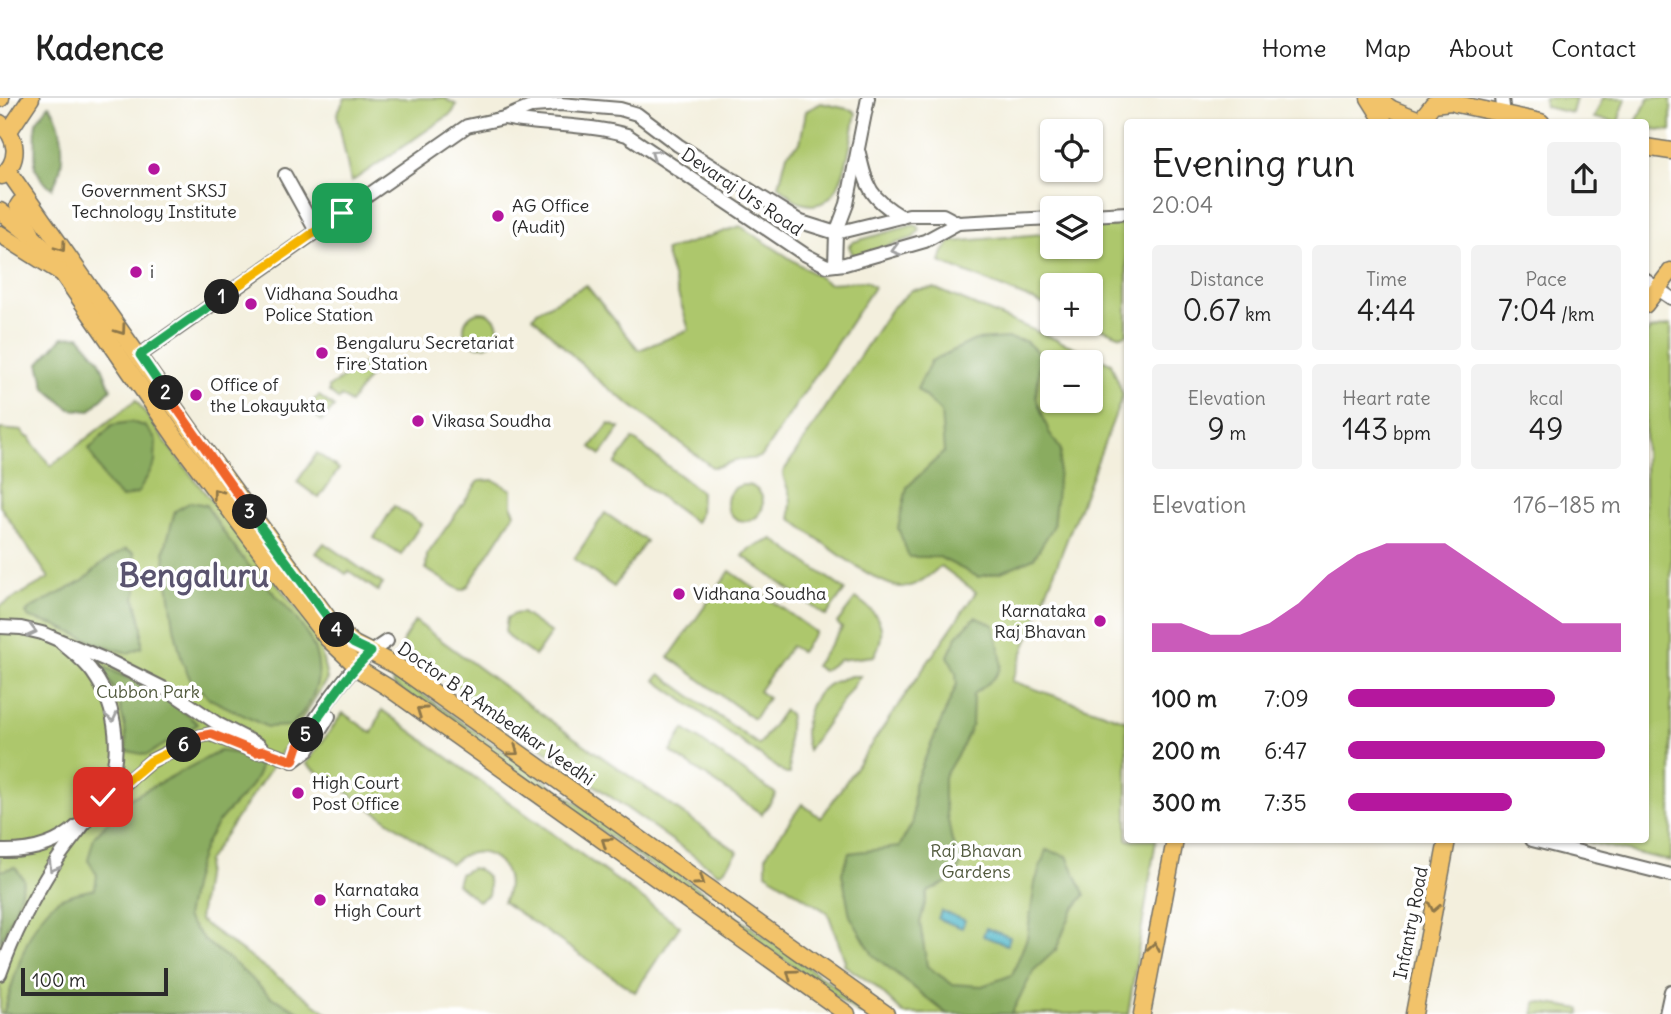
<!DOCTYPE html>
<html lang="en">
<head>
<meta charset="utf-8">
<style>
  body { margin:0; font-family:Delius,sans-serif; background:#f2f2f2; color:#222; height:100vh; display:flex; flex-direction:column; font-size:26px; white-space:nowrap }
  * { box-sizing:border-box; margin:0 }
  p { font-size:23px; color:#767676 }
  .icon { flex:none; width:38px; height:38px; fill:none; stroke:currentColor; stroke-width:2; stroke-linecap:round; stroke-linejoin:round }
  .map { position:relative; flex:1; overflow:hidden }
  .sheet { position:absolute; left:1124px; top:21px; width:525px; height:724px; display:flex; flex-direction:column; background:#fff; border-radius:7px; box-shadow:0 2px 5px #0004 }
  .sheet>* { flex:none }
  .controls { position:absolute; left:1040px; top:21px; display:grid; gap:14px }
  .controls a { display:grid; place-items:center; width:63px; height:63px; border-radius:7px; background:#fff; box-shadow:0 2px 5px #0004; font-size:35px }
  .scale { position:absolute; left:21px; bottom:18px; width:147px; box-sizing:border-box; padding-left:7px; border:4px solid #2b2b2b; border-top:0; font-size:19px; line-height:24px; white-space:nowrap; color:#2b2b2b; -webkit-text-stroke:5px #fff; paint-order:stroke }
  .pin { position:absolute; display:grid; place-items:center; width:60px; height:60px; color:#fff; margin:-30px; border-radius:14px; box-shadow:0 4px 10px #0006 }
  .km { position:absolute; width:35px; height:35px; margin:-18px; border-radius:50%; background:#222; color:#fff; font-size:19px; line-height:35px; text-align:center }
  .round { display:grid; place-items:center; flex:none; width:74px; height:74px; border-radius:7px; background:#f2f2f2 }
  .head { display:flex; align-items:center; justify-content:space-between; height:119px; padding:0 28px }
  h1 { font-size:38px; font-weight:600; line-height:52px }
  .metrics { display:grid; grid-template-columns:repeat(3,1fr); gap:10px; height:119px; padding:7px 28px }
  .metrics div { display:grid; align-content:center; border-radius:7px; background:#f2f2f2; text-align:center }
  .metrics b { font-size:30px; font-weight:600 }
  .metrics small { font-size:19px; font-weight:400 }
  .metrics p { font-size:19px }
  .chart { height:196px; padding:14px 28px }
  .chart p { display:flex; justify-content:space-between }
  .chart svg { width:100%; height:126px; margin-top:7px; fill:#b5179e; opacity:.7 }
  ul { padding:0 28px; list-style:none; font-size:23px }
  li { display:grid; grid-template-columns:112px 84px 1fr; align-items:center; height:52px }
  li i { height:18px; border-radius:9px; background:#b5179e }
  header { display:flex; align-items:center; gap:42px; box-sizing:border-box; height:98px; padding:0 35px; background:#fff; border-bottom:2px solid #e0e0e0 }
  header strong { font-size:33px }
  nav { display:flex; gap:38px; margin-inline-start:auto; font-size:24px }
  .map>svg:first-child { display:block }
</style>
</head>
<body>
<header>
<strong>Kadence</strong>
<nav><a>Home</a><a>Map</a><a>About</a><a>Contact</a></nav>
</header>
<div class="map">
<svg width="1671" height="916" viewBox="0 0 1671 916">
  <rect width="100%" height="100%" fill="#fff"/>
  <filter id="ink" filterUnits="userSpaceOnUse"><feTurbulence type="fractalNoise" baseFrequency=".0143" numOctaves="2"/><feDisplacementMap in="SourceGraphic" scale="14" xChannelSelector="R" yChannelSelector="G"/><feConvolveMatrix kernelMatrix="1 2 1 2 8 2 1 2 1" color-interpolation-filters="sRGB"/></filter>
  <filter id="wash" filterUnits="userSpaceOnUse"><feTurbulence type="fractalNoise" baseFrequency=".00686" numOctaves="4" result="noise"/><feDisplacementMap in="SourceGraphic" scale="28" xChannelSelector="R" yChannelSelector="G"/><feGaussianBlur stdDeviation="1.57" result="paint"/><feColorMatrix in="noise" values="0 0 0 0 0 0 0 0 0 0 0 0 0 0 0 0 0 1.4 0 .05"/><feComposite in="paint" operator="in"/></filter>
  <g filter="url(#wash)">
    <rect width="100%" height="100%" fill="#f3efdd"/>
    <g fill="#adc76c" stroke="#6c794c" stroke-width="2" fill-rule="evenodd">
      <polygon points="345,0 444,0 457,7 452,15 351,84 337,16"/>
      <polygon points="1544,0 1576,0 1572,15 1545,9"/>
      <polygon points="1603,0 1626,0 1618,24 1594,20"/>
      <polygon points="1649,0 1671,0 1671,33 1645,30 1645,24 1636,24"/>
      <path d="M821 5 852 12 856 15C850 43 846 120 801 105 793 102 785 93 779 88L787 56 800 45 806 13Z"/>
      <polygon points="1127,126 1127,236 1121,238 1090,226 1090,187 1052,187 1052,210 940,164 943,154 951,144 1052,135 1052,149 1090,149 1090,130"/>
      <polygon points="913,127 918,128 920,132 913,140 859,157 853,157 849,148 853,144"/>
      <path d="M740 128 828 185 865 183 874 189 762 358C753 363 746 360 737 362 728 364 722 369 712 369L599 283 533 219 537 213 586 187 639 252 689 232 665 153Z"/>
      <path d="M934 190 1111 265 1123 297 1012 583 1127 623V742H1156L1128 916H904L874 887 844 867 845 863 828 815 766 775V757L802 706 821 720 976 494 941 468C931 476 917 489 903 489 880 491 813 437 791 421 789 414 791 411 791 403 790 392 783 384 783 374L891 211 912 192ZM1052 264H1090V303H1052Z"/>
      <circle cx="481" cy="231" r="17"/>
      <polygon points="1671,227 1671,763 1578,742 1645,742 1645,237 1650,232"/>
      <polygon points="369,262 377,268 350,305 341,298 339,302 329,294 329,289"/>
      <polygon points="319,298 334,309 322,323 305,309"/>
      <polygon points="136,302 166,345 318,538 327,581 274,666 207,763 199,822 329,916 0,916 0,508 49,480 0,408 0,331 22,333 27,339 31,339 31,343 51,368"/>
      <polygon points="609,326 620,330 601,357 591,349"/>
      <polygon points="633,341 701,394 700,416 695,424 615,366"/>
      <polygon points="317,355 339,371 319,400 297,384"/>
      <polygon points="494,382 512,392 512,409 515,415 468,488 463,492 458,491 426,471 427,457 479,383"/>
      <circle cx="745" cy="405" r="18"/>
      <polygon points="394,408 421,426 401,457 374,440"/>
      <polygon points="605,415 646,443 614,489 574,461"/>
      <polygon points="773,441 845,492 826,518 743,458 749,451"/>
      <polygon points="324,445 383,486 378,493 349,473 346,476 316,455"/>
      <polygon points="730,473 815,534 801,554 791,548 759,593 768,600 754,621 669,559"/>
      <path d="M856 500C880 516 889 531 874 558L839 562 823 573 815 568 842 530 837 525Z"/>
      <polygon points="522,515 551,535 535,558 508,539 505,533 507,520 514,516"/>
      <polygon points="415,523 562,631 738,754 722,774 718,775 456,589 458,582 436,571 434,573 403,550 403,542"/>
      <polygon points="660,576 759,647 784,612 790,617 788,643 790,676 786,676 655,582"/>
      <path d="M851 578H860L808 652C801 632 807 602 825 589 832 583 843 581 851 578Z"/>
      <polygon points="394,579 399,580 705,795 708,799 706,803 701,803 394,587 392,582"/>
      <path d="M382 612 680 828 635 894 503 804C522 768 480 737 451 766L306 666 343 615 372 635Z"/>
      <polygon points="684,631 776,696 762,716 671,654"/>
      <path d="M471 770C487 772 491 783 488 797L478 803 457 786 460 776Z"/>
      <polygon points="724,810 874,916 860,916 722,818 720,812"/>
      <polygon points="1536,904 1581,911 1580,916 1534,916"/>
    </g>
    <g fill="#8aac60" stroke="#5a6c46" stroke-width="2">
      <path d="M49 7C65 26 67 69 52 90L42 82 35 69 36 24Z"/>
      <polygon points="79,238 99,261 111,291 90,313 70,311 45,290 39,265 63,239"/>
      <polygon points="1008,240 1025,243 1041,257 1036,299 1049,334 1061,352 1053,429 1034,460 1001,474 978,479 939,459 909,459 898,430 907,389 944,354 941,314 917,291 931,263 975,242"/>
      <polygon points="130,324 145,328 156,342 155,365 138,395 122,400 108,387 89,351 112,327"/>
      <path d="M191 404 206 407C219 428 233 449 249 468 293 519 355 562 291 628L267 629 210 601 191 583 182 563 174 529 164 454 175 413Z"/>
      <polygon points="126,451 134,455 138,485 135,500 142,528 142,549 128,555 100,547 55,527 29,520 26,515 31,510 83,483 101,466"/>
      <path d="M975 519 994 527C1002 567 1011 571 973 596L972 627 963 647 944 679V701L952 743 961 764 957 779 928 794 920 825 927 868 952 886 982 888 1012 877 1027 840 1035 785 1046 752 1067 758 1085 797 1072 813 1056 852 1034 872 1011 916H947L873 857 850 818 842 775 849 755 899 749 913 724 914 686 957 586 956 575 948 558 957 538Z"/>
      <path d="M102 568C137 584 170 600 198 626L147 657 127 653 125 629 117 596 101 569Z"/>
      <path d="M220 653 248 657 260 669C254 693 230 707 217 726 197 755 192 787 186 820L205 843 233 864 271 899 305 916H3C14 884 27 822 58 802 68 796 83 794 95 791L97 777 88 762 94 739 129 701Z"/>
      <polygon points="15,769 24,782 17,807 0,845 0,773"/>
    </g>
    <g fill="#4bb5c8" stroke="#3b707a" stroke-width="2">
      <polygon points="941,813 965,822 962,830 938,821"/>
      <polygon points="986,830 1010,839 1007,847 983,838"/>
    </g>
  </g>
  <g filter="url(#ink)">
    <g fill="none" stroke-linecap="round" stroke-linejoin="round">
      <g stroke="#717069" stroke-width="16">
        <g id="minor">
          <polyline points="1502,0 1504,17"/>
          <path d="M504 20C545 29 587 25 627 37L804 156 827 168 845 166 925 143 958 125 1052 120"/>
          <path d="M859 55C867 90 870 100 902 119"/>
          <polyline points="285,77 316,133"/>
          <polyline points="1090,117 1127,115"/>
          <polyline points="835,167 836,135 847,106 868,0"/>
          <polyline points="1645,182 1671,200"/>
          <polyline points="140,257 467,28 504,20 533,8 560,6 620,11 637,16 678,47 801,124 836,135 909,117 943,117 958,125"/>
          <polyline points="0,529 21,530 42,535 111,564 171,594 218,626 259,647 264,653"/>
          <path d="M293 663C303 635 336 590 357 567 365 558 376 550 387 543"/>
          <polyline points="293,663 308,652 329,618"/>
          <polyline points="104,699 116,693 151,663 201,638 211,636 256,654 264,653 293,663"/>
          <polyline points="1532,742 1671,777"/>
          <path d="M0 753C27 754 56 748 77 728"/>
          <path d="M0 876C14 836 32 801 55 765 70 742 89 722 103 699 124 660 118 610 93 575 85 563 72 554 62 545"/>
          <polyline points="1666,916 1671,893"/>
        </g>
      </g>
      <g stroke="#717069" stroke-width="19">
        <g id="major">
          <polyline points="1369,0 1384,24"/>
          <polyline points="1376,0 1392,11 1422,23"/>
          <polyline points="1442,0 1457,6 1541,24"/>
          <polyline points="0,1 1,0"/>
          <polyline points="1422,24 1426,15 1433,6 1451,4"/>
          <path d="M0 25C18 40 20 62 2 78"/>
          <polyline points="9,33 31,0"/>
          <polyline points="1645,49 1671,53"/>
          <polyline points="8,73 199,344 336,531 354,546 397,568 886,916"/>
          <polyline points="0,113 34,140 49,156 176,340 294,498 327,540 363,574 389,590 847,916"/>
          <polyline points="31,134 18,108 20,105 26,106 34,112"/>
          <polyline points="0,136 60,174"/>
          <polyline points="1645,207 1671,173"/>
          <polyline points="1142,916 1175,742"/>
          <polyline points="1414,916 1447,742"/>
        </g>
      </g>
      <use href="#minor" stroke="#fff" stroke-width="12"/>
      <use href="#major" stroke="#f2c36a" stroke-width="16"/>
    </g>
    <defs><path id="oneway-chevron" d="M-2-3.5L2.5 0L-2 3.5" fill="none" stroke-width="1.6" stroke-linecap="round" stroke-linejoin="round" transform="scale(1.75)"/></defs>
    <g stroke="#a0a0a0">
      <use href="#oneway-chevron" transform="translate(655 56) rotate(-145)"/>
      <use href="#oneway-chevron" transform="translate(896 152) rotate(164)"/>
      <use href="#oneway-chevron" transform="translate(32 533) rotate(14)"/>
      <use href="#oneway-chevron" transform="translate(112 619) rotate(77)"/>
      <use href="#oneway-chevron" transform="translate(53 769) rotate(122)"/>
    </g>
    <g stroke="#8e774a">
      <use href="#oneway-chevron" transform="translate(61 149) rotate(54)"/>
      <use href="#oneway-chevron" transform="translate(121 232) rotate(54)"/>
      <use href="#oneway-chevron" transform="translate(217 395) rotate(-127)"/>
      <use href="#oneway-chevron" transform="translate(421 613) rotate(-145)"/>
      <use href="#oneway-chevron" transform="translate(514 653) rotate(36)"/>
      <use href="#oneway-chevron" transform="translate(606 744) rotate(-145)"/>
      <use href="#oneway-chevron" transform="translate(700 783) rotate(35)"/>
      <use href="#oneway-chevron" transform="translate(1434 809) rotate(101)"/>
      <use href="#oneway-chevron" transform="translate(1154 849) rotate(-80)"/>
      <use href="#oneway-chevron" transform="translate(791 876) rotate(-144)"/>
    </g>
  </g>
  <g fill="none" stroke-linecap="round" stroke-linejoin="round" filter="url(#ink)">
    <g stroke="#fff" stroke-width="14">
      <polyline id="split-1" points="222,199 342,115"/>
    </g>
    <g stroke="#fff" stroke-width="14">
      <polyline id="split-2" points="166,295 140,257 222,199"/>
    </g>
    <g stroke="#fff" stroke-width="14">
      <polyline id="split-3" points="166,295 250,414"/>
    </g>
    <g stroke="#fff" stroke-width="14">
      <polyline id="split-4" points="250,414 337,532"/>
    </g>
    <g stroke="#fff" stroke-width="14">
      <path id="split-5" d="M306 637C327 608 345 578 371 554L354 546 337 532"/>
    </g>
    <g stroke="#fff" stroke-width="14">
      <polyline id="split-6" points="184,647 201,638 211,636 256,654 264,653 293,663 298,648 306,637"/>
    </g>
    <g stroke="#fff" stroke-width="14">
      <polyline id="split-7" points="103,699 116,692 151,663 184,647"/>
    </g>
    <use href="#split-1" stroke="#f5b400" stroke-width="9"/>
    <use href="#split-2" stroke="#22a559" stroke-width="9"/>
    <use href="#split-3" stroke="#f0652b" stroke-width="9"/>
    <use href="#split-4" stroke="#22a559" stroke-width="9"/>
    <use href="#split-5" stroke="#22a559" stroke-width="9"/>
    <use href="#split-6" stroke="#f0652b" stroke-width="9"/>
    <use href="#split-7" stroke="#f5b400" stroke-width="9"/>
  </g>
  <g fill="#b5179e" stroke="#fff" stroke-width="2.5">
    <circle cx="154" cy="71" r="7"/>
    <circle cx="498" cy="118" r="7"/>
    <circle cx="136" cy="174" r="7"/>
    <circle cx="251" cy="206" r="7"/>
    <circle cx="322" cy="255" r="7"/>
    <circle cx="196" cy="297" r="7"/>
    <circle cx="418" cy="323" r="7"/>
    <circle cx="679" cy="496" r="7"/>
    <circle cx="1100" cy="523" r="7"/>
    <circle cx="298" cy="695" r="7"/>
    <circle cx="320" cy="802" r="7"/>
  </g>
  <g text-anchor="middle" stroke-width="7" stroke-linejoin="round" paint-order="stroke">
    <g font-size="18" fill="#2b2b2b" stroke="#fff" text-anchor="start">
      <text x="154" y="99" text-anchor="middle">Government SKSJ<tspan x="154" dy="21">Technology Institute</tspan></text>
      <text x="512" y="114">AG Office<tspan x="512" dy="21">(Audit)</tspan></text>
      <text x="150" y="180">i</text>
      <text x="265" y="202">Vidhana Soudha<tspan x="265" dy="21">Police Station</tspan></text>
      <text x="336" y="251">Bengaluru Secretariat<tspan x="336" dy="21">Fire Station</tspan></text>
      <text x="210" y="293">Office of<tspan x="210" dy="21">the Lokayukta</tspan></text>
      <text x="432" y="329">Vikasa Soudha</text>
      <text x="693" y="502">Vidhana Soudha</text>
      <text x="1086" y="519" text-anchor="end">Karnataka<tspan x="1086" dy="21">Raj Bhavan</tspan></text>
      <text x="312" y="691">High Court<tspan x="312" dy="21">Post Office</tspan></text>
      <text x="334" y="798">Karnataka<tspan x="334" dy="21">High Court</tspan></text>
    </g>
    <g font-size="18" fill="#2b2b2b" stroke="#fff">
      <text transform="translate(742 94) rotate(34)" y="6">Devaraj Urs Road</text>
      <text transform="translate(496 616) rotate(35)" y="6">Doctor B R Ambedkar Veedhi</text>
      <text transform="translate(1411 825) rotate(-79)" y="6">Infantry Road</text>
    </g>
    <g font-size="18" fill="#525a3e" stroke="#fff">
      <text x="148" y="600">Cubbon Park</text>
      <text x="976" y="759">Raj Bhavan<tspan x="976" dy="21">Gardens</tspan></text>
    </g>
    <g font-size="32" font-weight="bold" fill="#5a546f" stroke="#fff">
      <text x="194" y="489">Bengaluru</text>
    </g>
  </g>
</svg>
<div class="controls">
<a><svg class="icon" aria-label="locate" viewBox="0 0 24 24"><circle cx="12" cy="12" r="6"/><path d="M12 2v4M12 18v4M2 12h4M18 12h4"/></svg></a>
<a><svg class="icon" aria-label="layers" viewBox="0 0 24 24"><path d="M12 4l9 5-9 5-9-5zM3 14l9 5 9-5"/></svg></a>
<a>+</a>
<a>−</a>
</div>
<div class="scale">100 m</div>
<div class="pin" style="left:342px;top:115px;background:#1e9e55"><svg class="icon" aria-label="arrive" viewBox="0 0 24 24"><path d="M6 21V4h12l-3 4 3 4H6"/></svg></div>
<div class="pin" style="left:103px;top:699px;background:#d93025"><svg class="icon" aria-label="check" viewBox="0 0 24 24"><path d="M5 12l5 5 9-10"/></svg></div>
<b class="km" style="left:222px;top:199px">1</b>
<b class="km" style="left:166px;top:295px">2</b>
<b class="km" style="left:250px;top:414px">3</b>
<b class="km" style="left:337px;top:532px">4</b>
<b class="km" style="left:306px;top:637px">5</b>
<b class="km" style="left:184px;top:647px">6</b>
<section class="sheet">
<div class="head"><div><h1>Evening run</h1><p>20:04</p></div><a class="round"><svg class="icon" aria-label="share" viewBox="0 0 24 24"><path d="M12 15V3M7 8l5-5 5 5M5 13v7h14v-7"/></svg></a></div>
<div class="metrics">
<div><p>Distance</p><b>0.67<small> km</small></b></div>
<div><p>Time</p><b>4:44</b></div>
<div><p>Pace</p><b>7:04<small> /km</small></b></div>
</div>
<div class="metrics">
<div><p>Elevation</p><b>9<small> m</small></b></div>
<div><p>Heart rate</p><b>143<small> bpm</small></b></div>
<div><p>kcal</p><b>49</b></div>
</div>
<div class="chart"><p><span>Elevation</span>176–185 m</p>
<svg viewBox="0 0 160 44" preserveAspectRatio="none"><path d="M0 44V34L10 34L20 38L30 38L40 34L50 27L60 17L70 10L80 6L90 6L100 6L110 13L120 20L130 27L140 34L150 34L160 34V44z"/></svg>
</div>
<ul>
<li><b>100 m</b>7:09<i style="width:76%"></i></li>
<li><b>200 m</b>6:47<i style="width:94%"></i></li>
<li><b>300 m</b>7:35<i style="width:60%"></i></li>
</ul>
</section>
</div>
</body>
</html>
